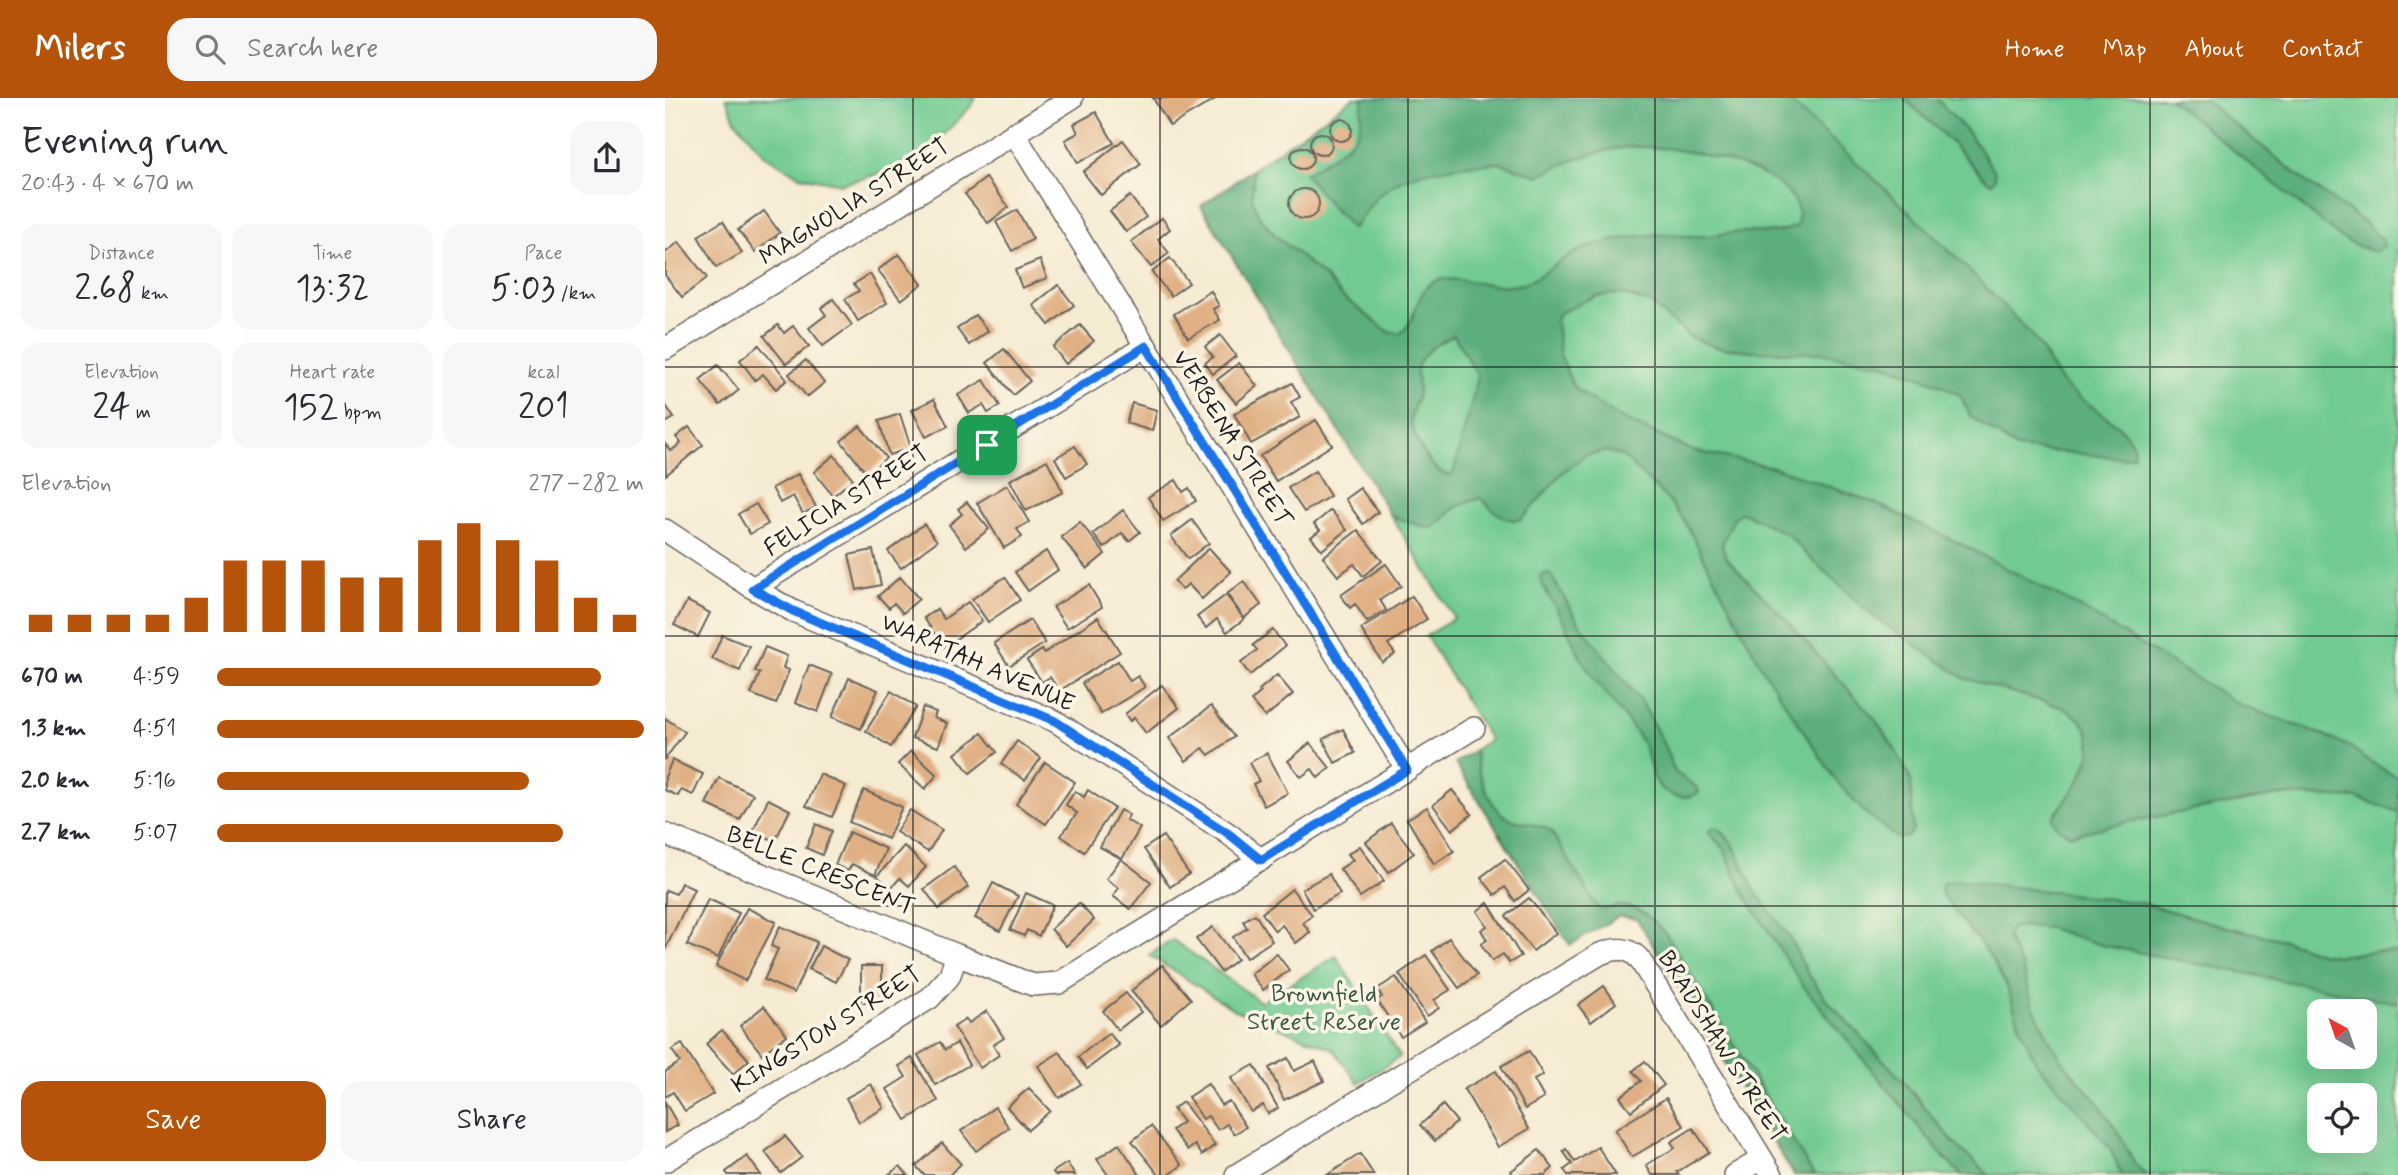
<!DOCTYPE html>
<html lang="en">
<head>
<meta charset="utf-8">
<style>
  body { margin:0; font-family:Mynerve,sans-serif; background:#f7f7f7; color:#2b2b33; height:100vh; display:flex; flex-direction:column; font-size:26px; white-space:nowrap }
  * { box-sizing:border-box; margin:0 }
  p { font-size:23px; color:#7c7c81 }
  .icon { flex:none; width:38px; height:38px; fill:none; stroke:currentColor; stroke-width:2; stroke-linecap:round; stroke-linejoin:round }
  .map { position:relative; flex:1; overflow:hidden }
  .sheet { display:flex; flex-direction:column; background:#fff; width:665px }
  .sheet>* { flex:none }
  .needle { width:46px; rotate:320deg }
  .fabs { position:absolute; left:1642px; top:901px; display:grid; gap:14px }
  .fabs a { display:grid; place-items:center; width:70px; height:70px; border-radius:14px; background:#fff; box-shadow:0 7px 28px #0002; font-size:35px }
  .pin { position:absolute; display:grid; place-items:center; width:60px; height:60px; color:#fff; margin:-30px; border-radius:14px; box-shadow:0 4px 10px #0006 }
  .round { display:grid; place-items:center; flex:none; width:74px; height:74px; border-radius:21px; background:#f7f7f7 }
  .overview { display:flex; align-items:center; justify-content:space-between; height:119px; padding:0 21px }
  h1 { font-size:38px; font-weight:600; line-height:52px }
  .stats { display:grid; grid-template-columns:repeat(3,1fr); gap:10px; height:119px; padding:7px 21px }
  .stats div { display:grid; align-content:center; border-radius:18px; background:#f7f7f7; text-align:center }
  .stats b { font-size:35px; font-weight:600 }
  .stats small { font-size:19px; font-weight:400 }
  .stats p { font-size:19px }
  .chart { height:196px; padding:14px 21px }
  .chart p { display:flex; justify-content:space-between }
  .chart svg { width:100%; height:126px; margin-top:7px; stroke:#b45309; stroke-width:6 }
  .cta { display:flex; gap:14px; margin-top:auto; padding:14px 21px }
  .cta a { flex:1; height:80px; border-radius:21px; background:#b45309; color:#fff; font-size:28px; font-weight:600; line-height:80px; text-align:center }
  .cta a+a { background:#f7f7f7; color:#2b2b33 }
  ul { padding:0 21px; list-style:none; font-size:23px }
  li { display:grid; grid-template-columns:112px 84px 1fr; align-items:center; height:52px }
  li i { height:18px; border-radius:9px; background:#b45309 }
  header { display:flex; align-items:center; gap:42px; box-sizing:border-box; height:98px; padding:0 35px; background:#b45309; color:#fff }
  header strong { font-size:33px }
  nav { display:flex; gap:38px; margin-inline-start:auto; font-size:24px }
  .search { width:490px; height:63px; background:#f7f7f7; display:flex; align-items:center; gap:18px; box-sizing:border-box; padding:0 24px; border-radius:21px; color:#7c7c81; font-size:26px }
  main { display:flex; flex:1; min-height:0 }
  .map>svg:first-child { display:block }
</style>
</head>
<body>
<header>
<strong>Milers</strong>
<div class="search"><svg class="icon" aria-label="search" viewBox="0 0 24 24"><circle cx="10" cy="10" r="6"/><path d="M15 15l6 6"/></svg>Search here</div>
<nav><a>Home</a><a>Map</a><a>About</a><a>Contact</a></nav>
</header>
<main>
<section class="sheet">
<div class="overview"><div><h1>Evening run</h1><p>20:43 · 4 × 670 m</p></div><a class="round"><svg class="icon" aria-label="share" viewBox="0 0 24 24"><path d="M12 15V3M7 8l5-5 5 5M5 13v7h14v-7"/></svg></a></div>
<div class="stats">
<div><p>Distance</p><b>2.68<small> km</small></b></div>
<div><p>Time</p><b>13:32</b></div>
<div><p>Pace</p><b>5:03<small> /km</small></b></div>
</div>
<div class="stats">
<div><p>Elevation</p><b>24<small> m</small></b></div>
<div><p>Heart rate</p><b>152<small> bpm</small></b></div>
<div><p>kcal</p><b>201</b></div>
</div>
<div class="chart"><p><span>Elevation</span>277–282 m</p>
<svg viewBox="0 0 160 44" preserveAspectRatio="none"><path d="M5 44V38M15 44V38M25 44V38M35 44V38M45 44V32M55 44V19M65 44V19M75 44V19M85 44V25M95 44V25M105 44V12M115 44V6M125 44V12M135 44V19M145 44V32M155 44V38"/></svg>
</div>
<ul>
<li><b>670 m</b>4:59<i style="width:90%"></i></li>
<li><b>1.3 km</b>4:51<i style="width:100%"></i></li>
<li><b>2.0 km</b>5:16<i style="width:73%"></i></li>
<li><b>2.7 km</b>5:07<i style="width:81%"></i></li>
</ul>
<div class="cta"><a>Save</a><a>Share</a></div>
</section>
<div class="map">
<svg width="1733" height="1077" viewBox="0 0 1733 1077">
  <rect width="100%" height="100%" fill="#fcf5e5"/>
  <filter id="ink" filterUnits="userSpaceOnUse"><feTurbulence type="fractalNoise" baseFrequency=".0143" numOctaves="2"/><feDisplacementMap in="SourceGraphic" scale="14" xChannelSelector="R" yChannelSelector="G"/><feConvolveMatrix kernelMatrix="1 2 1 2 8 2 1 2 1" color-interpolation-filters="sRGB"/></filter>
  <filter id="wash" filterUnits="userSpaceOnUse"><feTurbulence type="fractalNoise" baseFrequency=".00686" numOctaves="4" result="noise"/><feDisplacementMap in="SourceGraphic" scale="28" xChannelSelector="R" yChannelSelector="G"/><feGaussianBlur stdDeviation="1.57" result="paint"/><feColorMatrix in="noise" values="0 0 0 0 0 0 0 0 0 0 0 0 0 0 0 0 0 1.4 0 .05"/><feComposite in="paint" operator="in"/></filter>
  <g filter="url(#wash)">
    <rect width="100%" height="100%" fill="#f6ebd3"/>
    <g fill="#70ca91" stroke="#467356" stroke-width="2" fill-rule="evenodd">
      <polygon points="61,0 311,0 308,6 267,49 225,73 176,86 135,78 100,58 70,22"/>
      <path d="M688 0H1733V1077H1129L972 821 954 818 905 847 790 665 825 642 761 538 789 520 536 108ZM1654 914H1699V959H1654ZM1654 998H1699V1043H1654Z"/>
      <polygon points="508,842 596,904 671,858 735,959 693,985 668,951 570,912 484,857"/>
    </g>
    <g fill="#5cae7b" stroke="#3c654c" stroke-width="2" fill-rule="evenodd">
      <path d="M699 0H1121C1201 72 1281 146 1355 225 1363 233 1373 244 1378 254 1384 265 1390 276 1398 286 1412 303 1477 333 1468 358L1459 360 1351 350 1306 319 1295 297 1269 284 1218 266 1156 255 1086 253 1051 249 1025 239 985 205 956 196 930 198 893 216 891 224 895 257 908 288 929 304 960 322 1029 353 1109 369 1210 405 1298 447 1416 510 1577 608 1659 637 1686 649 1704 663 1733 679V714L1692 700 1614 697 1463 724 1406 737C1396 733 1391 730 1387 720 1414 687 1453 636 1396 609L1299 580 1209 519 1147 462 1122 436 1081 416 1075 415 1069 420 1057 446 1061 460 1125 526 1209 620 1230 651 1246 682 1248 733 1242 739 1232 740 1198 713 1172 684 1098 572 1021 426 1005 404 959 359 942 353 921 357 897 375 857 421C840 427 827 410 815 400L791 409 769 429 762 430 726 418 536 108 589 71 587 100 594 118 609 136 661 180 676 197 724 234 734 236C754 224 748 191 773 182 786 177 831 191 852 187 873 183 889 165 907 156 930 144 959 140 984 137 1003 134 1023 140 1043 138 1055 137 1067 134 1080 134 1097 134 1115 136 1132 128 1134 117 1134 107 1126 98 1101 65 1005 46 965 49 935 51 900 64 873 78L836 65 802 67 754 75 730 85 711 100 688 131 665 107 640 76C655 66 686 48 693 33 698 24 694 11 699 0ZM789 237 813 279 788 376C770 382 750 342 747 327 744 315 752 306 753 295 754 284 749 273 755 263 761 252 778 242 789 237Z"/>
      <polygon points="1239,0 1271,0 1304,36 1329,72 1330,81 1327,85 1321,82 1286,44"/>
      <polygon points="1504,0 1537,0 1640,83 1699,124 1717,142 1719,148 1710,154 1698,150 1676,140"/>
      <path d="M881 475 886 477 914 525 979 608 999 647 1010 674 1031 689 1034 694C1022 703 1004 699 995 689 984 677 985 658 977 644 961 618 938 596 922 570 911 553 905 535 895 517 889 505 878 493 875 479Z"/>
      <path d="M810 652C811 673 826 716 848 722 861 726 875 726 886 733L933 810C941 813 946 809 954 808 974 807 989 823 1001 836L1149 1077H1129L972 821 954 818 905 847 790 665Z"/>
      <polygon points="1049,729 1057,733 1068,746 1090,793 1125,840 1142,874 1161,901 1239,984 1289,1045 1324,1077 1297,1077 1281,1062 1138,888 1077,792 1059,751 1043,734"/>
      <polygon points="1292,782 1477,805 1562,829 1619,842 1655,855 1673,858 1711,853 1733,854 1733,905 1436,847 1384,830 1358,828 1347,830 1342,836 1345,846 1357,869 1368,908 1387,947 1403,970 1432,1003 1456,1039 1470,1066 1481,1077 1457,1077 1445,1051 1419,1019 1372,966 1355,929 1342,889 1323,855 1277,797 1276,791 1278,785"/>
    </g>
    <g id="blocks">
      <g fill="#e0b084">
        <polygon points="488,0 552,0 505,28"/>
        <polygon points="431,14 449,45 413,65 400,42 413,35 409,26"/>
        <circle cx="676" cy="32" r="11"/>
        <circle cx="656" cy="46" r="11"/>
        <polygon points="458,42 476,66 436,97 418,74"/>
        <circle cx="637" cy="60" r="11"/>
        <polygon points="321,80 344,109 323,125 300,96"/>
        <circle cx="639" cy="106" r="15"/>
        <polygon points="465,98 481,119 461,134 445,113"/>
        <polygon points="352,112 368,141 347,153 331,124"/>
        <polygon points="99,113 115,135 90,154 73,132"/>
        <polygon points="497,120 505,131 493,141 504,155 486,169 466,144"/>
        <polygon points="58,123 77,155 51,170 33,138"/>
        <polygon points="14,144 42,180 17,199 0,177 0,155"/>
        <polygon points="234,156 257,186 236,202 213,172"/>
        <polygon points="505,160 524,185 506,198 487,174"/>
        <polygon points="375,162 382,180 357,190 350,172"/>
        <polygon points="205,176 222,205 193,223 180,201 194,193 189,186"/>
        <polygon points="393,187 409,207 384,227 368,207"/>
        <polygon points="546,193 554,208 548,211 555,222 523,240 509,216"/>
        <polygon points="168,201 187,227 158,248 144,230 161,217 156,210"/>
        <polygon points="310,217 323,233 304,247 292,231"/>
        <polygon points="113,227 119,235 128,228 144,248 121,266 99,238"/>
        <polygon points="415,227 429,243 401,266 388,249"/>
        <polygon points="555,237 571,258 548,276 540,265 548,259 540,249"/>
        <polygon points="94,247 122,282 111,291 98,276 90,282 75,262"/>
        <polygon points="339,251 365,283 348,297 322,265"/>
        <polygon points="141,262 159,285 142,299 124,276"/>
        <polygon points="574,265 592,288 571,305 552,282"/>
        <polygon points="53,267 74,292 55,307 35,282"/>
        <polygon points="319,282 335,308 323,315 318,307 304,315 293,297"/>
        <polygon points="627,285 635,299 626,304 635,319 586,346 569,316"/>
        <polygon points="269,301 283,328 261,339 247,312"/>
        <polygon points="467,305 492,312 487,333 461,325"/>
        <polygon points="0,306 9,320 0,325"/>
        <polygon points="235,316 246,350 224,357 214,323"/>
        <polygon points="651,322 667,347 611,383 595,358"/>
        <polygon points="195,328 221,360 202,376 176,343"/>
        <polygon points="24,329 38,347 1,377 0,346 6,353 16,345 11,339"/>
        <polygon points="410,348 422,366 401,379 390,360"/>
        <polygon points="169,357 188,381 168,398 149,374"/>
        <polygon points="382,362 398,394 361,413 345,382"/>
        <polygon points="650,373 665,398 639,414 623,390"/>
        <polygon points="133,376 151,409 138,416 128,398 115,405 107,390"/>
        <polygon points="511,382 518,394 524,390 531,403 498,423 483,399"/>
        <polygon points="342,387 364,424 352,431 357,439 339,450 312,405"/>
        <polygon points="695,390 713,414 698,426 680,401"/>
        <polygon points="302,404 324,431 301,449 284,427 297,416 293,411"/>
        <polygon points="91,406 103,426 85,436 73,416"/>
        <polygon points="458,412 475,434 464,443 457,435 439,450 428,436"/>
        <polygon points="666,412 682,432 657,452 646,439 655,432 649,426"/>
        <polygon points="527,422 544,445 523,461 506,438"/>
        <polygon points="415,424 440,456 422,471 396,439"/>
        <polygon points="259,426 272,443 236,470 223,453"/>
        <polygon points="693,432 717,463 698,478 689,466 673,478 658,459"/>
        <polygon points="544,450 566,474 537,501 523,486 517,492 509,483"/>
        <polygon points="208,452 216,487 192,492 184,457"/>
        <polygon points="381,453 393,472 363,493 350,474"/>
        <polygon points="721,466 736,488 715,502 721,512 702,524 690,506 685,510 676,497"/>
        <polygon points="235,479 254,501 238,515 229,505 224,510 213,498"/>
        <polygon points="340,479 355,502 323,524 307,501"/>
        <polygon points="579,483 596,507 579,520 562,496"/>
        <polygon points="424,487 437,509 402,530 388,509"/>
        <polygon points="561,497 579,521 562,534 552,521 541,530 532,519"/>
        <polygon points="747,498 762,521 723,546 730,556 717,564 696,531"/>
        <polygon points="22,503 45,515 33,539 9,527"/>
        <polygon points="303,504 317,523 279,549 259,520 272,511 279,521"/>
        <polygon points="433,519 455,554 394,593 385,579 377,584 362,562 377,552 379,555"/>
        <polygon points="365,522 380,545 344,568 329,545"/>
        <polygon points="608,532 620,548 585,577 576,565 592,552 588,547"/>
        <polygon points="57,537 84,548 75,573 47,561"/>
        <polygon points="100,549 122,558 118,570 124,572 111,606 86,596 95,575 90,573"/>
        <polygon points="453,563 465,583 473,578 480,589 436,616 417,585"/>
        <polygon points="144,567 167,576 153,614 130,605"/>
        <polygon points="612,577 628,596 600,619 586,603 596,594 594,592"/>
        <polygon points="184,580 213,592 196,631 167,619"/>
        <polygon points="497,587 514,610 481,635 469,620 465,623 460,616"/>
        <polygon points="226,593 251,609 226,649 201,633"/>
        <polygon points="546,608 569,639 544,657 538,650 521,663 504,640"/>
        <polygon points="258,609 271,614 269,620 282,625 273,649 247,640"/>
        <polygon points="0,620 20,634 0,661"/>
        <polygon points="678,631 690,655 670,665 658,641"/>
        <polygon points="317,635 332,654 305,675 290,656"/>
        <polygon points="352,643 376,660 360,682 336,666"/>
        <polygon points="645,645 665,670 653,680 647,671 636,679 623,663"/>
        <polygon points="246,653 272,677 260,691 233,666"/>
        <polygon points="602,655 623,695 599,708 588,686 594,683 584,665"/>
        <polygon points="7,662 38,676 28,697 16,692 13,698 0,692 0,679"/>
        <polygon points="380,664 410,684 381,726 351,706"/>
        <polygon points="155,676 181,688 167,719 141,708"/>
        <polygon points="54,680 88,696 75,722 41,706"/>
        <polygon points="199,692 237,709 223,741 184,724"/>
        <polygon points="423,692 449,710 419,754 396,738 412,715 401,707 410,693 419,699"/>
        <polygon points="787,692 807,716 787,732 768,707"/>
        <polygon points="103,701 125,712 110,743 88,733"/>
        <polygon points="762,709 789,753 769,766 742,721"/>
        <polygon points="245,712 277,732 263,754 231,734"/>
        <polygon points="455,712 464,717 461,722 475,730 457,761 435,749"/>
        <polygon points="726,725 749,755 724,774 701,744"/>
        <polygon points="151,726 167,733 157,757 141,750"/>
        <polygon points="184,734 221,751 210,777 187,766 183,773 170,767"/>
        <polygon points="498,738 524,776 505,789 479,751"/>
        <polygon points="239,748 261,769 244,788 235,780 226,790 212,778"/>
        <polygon points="695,748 719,783 695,799 675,771 688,762 683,756"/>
        <polygon points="456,761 486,784 465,811 448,798 454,790 441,781"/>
        <polygon points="840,761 864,792 850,803 840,789 830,797 816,779"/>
        <polygon points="289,769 303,789 274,811 259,791"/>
        <polygon points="664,776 675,796 648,811 637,791"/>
        <polygon points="16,785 29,791 0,852 0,794 1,792 11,796"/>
        <polygon points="328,785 353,798 335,833 310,820"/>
        <polygon points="627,791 647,817 638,825 645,834 631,845 617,827 610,833 597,815"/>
        <polygon points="361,795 388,807 374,838 362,832 359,838 345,832"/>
        <polygon points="864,800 891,835 868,853 841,818"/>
        <polygon points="43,801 74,815 53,860 22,847"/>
        <polygon points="414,805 429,822 401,848 386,831"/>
        <polygon points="823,805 856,858 844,865 838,856 827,863 816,846 822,842 816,832 822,828 812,813"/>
        <polygon points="82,810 111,824 80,883 51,868"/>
        <polygon points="590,816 607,843 581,860 568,839 582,830 578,823"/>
        <polygon points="115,828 152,844 129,895 99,882 113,851 106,848"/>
        <polygon points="548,829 572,861 556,874 531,841"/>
        <polygon points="784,840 812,877 794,890 767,853"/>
        <polygon points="156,848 183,862 171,884 144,871"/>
        <polygon points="612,856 624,872 598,892 586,876"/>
        <polygon points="761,857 785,892 769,902 774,910 762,918 734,876"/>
        <polygon points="497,867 526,901 496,927 466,893"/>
        <rect x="196" y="868" width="21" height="37"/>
        <polygon points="731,879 760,924 736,939 712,902 717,899 712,891"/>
        <polygon points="939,888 951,905 926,924 913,907"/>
        <polygon points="461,895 476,914 453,932 438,913"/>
        <polygon points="99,908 122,937 97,956 75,928"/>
        <polygon points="322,913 339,940 328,947 334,957 315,970 289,929 301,921 304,925"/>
        <polygon points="57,932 84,962 68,976 41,946"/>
        <polygon points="444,935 454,947 422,971 413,959"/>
        <polygon points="275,944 280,952 292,945 304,967 270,987 253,957"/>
        <polygon points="17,946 48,996 20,1013 8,994 0,999 0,974 15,964 7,952"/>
        <polygon points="864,953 878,977 869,982 879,1000 860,1011 836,968"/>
        <polygon points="395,954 416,986 394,1000 373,968"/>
        <polygon points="247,960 273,1003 241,1022 222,991 241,979 234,968"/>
        <polygon points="623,960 629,973 650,963 659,983 619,1002 604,970"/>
        <polygon points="980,963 999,987 966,1013 955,999 976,983 968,973"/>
        <polygon points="589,967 613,1010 603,1016 598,1007 586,1014 566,980"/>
        <polygon points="831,973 864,1031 833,1049 799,991"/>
        <polygon points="206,986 219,1010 194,1024 181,1000"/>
        <polygon points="543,986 556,1007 564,1003 581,1029 569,1036 562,1026 553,1032 543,1018 538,1021 523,999"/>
        <polygon points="364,990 385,1013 363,1032 342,1009"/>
        <polygon points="1001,1000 1019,1028 967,1059 950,1032"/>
        <polygon points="0,1004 13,1027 0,1034"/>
        <polygon points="518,1004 550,1047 537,1057 530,1047 523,1052 507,1032 518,1024 508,1011"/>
        <polygon points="778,1007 792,1024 770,1043 755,1027"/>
        <polygon points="330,1009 344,1030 311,1053 296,1033"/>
        <polygon points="486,1028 517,1067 504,1077 494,1077 467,1043"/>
        <polygon points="1028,1030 1044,1054 1012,1074 1014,1077 987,1077 981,1067 1010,1050 1006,1044"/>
        <polygon points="120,1038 137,1059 116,1075 100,1054"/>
        <polygon points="277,1045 296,1066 284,1077 259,1077 251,1068"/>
        <polygon points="454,1046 475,1077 443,1077 432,1061"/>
        <polygon points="933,1049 951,1077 903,1077 899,1072 907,1066 898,1053 901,1051 910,1064"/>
        <polygon points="874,1052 888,1070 880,1077 848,1077 846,1073"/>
        <polygon points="695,1056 709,1077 662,1077"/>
        <polygon points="82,1058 96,1077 63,1077 61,1074"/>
        <polygon points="402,1065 410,1077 390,1077 388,1074"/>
        <polygon points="235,1068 243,1077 223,1077"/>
      </g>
    </g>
  </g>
  <g filter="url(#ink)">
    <use href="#blocks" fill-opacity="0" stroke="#68645c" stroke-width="2"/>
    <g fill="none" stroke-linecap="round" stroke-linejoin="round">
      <g stroke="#68645c" stroke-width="24">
        <g id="minor">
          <polyline points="349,35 742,672"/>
          <polyline points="0,251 407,0"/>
          <polyline points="0,432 88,490 128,513 390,623 564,736 596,762"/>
          <polyline points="88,490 481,248"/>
          <polyline points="0,736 292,857"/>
          <polyline points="0,1063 265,900 284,879 292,857 368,887 394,885 809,630"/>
          <path d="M571 1077 935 856C950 850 964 848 975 862L1107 1077"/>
          <polyline points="1070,1077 1097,1061"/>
        </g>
      </g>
      <use href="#minor" stroke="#fff" stroke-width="21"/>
    </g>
  </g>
  <g fill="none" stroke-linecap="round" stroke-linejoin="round" filter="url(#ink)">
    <g stroke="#fff" stroke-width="14">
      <polygon id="route" points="481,248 742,672 596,762 564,736 390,623 128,513 88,491"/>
    </g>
    <use href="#route" stroke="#1a73e8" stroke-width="9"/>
  </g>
  <path fill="none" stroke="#1c1c1c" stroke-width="2" stroke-opacity="0.55" d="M248 0V1077M495 0V1077M743 0V1077M990 0V1077M1238 0V1077M1485 0V1077M0 269H1733M0 538H1733M0 808H1733"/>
  <g text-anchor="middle" stroke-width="7" stroke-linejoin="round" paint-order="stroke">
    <g font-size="24" fill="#1c1c1c" stroke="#fcf5e5">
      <text transform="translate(189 103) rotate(-32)" y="8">MAGNOLIA STREET</text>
      <text transform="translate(568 340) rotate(58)" y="8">VERBENA STREET</text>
      <text transform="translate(181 402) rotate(-32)" y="8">FELICIA STREET</text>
      <text transform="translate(313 564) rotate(24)" y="8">WARATAH AVENUE</text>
      <text transform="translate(156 772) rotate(22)" y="8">BELLE CRESCENT</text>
      <text transform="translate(161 931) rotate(-32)" y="8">KINGSTON STREET</text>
      <text transform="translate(1058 948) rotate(58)" y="8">BRADSHAW STREET</text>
    </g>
    <g font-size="24" fill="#395945" stroke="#fcf5e5">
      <text x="659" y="903">Brownfield<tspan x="659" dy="28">Street Reserve</tspan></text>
    </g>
  </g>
</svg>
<div class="fabs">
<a><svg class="needle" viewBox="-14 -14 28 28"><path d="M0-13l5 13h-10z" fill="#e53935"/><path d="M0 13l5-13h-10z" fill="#7c7c81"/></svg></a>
<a><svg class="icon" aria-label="locate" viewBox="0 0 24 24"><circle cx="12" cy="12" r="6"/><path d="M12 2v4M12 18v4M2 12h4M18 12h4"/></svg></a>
</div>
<div class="pin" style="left:322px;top:347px;background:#1e9e55"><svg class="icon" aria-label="arrive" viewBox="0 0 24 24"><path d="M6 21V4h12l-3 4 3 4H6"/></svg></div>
</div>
</main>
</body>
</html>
